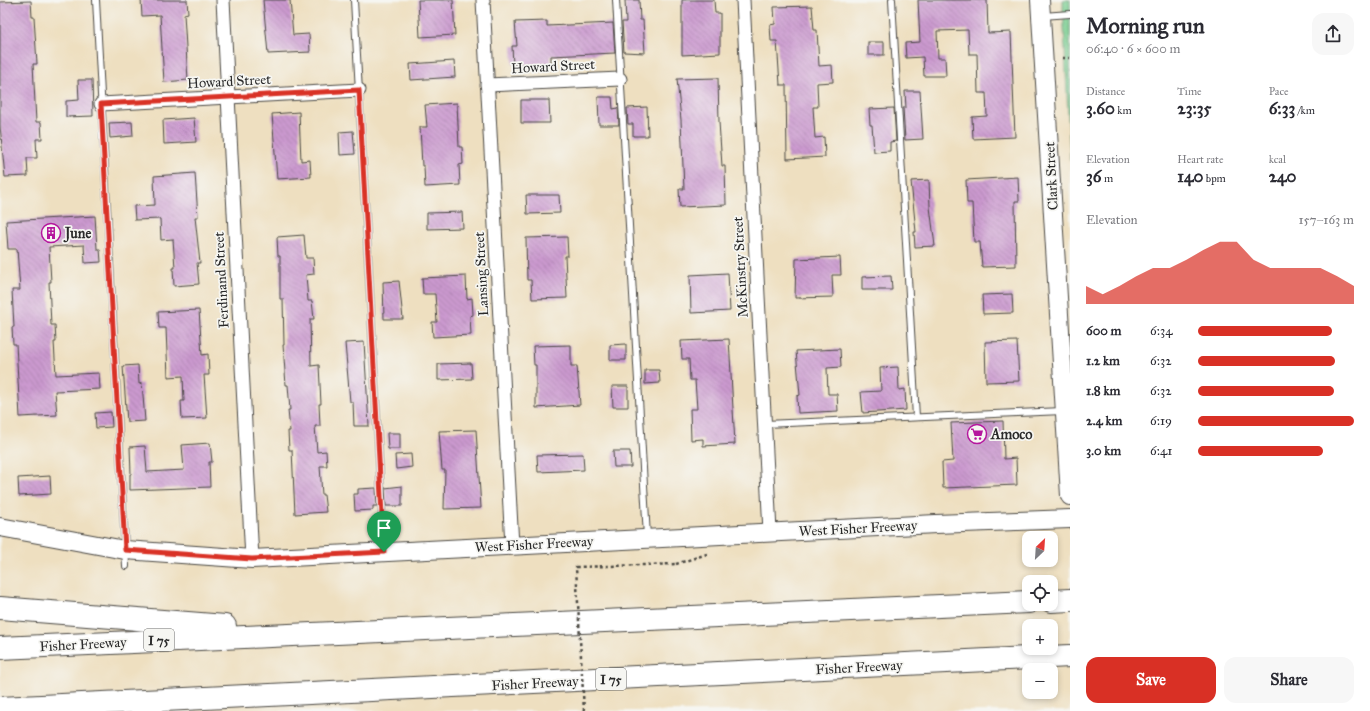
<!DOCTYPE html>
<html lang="en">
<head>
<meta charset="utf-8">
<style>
  body { margin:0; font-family:"IM FELL Great Primer",serif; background:#f7f7f7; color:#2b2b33; height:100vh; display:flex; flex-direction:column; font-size:15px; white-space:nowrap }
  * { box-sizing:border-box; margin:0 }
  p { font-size:13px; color:#7c7c81 }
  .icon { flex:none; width:22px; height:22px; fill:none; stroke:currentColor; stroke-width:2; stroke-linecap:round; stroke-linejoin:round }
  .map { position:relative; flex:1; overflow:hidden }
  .details { display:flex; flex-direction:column; background:#fff; width:300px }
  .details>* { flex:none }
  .needle { width:26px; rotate:25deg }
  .tools { position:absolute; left:1022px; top:531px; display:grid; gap:8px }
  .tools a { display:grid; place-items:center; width:36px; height:36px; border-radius:8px; background:#fff; box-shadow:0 2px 6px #0003; font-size:20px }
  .pin { position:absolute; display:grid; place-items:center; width:34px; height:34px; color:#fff; margin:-41px -17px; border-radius:50% 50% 50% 0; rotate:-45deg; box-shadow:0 0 4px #0007 }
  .pin .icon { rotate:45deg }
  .round { display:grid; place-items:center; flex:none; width:42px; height:42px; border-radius:12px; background:#f7f7f7 }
  .headline { display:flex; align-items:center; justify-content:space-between; height:68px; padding:0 16px }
  h1 { font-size:22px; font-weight:700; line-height:30px }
  .metrics { display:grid; grid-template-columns:repeat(3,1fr); gap:6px; height:68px; padding:4px 16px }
  .metrics div { display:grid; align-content:center }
  .metrics b { font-size:17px; font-weight:700 }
  .metrics small { font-size:11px; font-weight:400 }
  .metrics p { font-size:11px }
  .chart { height:112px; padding:8px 16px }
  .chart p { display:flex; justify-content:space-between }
  .chart svg { width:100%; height:72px; margin-top:4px; fill:#d93025; opacity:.7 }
  .button { display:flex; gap:8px; margin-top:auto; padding:8px 16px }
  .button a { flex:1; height:46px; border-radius:12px; background:#d93025; color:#fff; font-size:16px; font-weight:700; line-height:46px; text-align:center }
  .button a+a { background:#f7f7f7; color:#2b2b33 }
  ul { padding:0 16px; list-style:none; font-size:13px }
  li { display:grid; grid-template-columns:64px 48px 1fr; align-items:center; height:30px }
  li i { height:10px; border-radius:5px; background:#d93025 }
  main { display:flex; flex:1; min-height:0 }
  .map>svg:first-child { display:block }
</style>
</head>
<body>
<main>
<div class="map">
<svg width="1070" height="711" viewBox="0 0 1070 711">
  <defs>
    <pattern id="building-back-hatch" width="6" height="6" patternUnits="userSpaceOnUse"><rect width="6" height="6" fill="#cb99cf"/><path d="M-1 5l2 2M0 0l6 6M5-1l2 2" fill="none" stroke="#a57da8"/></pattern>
  </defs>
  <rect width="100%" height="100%" fill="#f6f6f2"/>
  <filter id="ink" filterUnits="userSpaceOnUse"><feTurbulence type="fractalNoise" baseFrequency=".025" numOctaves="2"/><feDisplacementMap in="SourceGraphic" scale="8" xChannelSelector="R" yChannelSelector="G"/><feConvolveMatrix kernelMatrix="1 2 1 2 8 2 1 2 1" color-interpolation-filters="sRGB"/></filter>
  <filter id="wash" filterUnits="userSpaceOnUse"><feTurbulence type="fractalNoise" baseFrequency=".012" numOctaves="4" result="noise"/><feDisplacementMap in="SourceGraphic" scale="16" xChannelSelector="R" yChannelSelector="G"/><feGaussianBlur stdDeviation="0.9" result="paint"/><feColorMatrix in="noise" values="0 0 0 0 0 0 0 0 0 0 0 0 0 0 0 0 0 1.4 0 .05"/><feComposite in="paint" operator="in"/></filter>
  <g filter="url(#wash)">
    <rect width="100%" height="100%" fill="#eedfc0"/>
    <polygon fill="#7ace91" stroke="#527c5e" points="1063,0 1070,0 1070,160 1063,7"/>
    <g id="blocks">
      <g fill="url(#building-back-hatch)">
        <polygon points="141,0 187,0 188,13 184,14 188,80 164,82 160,15 142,16"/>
        <polygon points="263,0 290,0 293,35 309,34 310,52 268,54"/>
        <polygon points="418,0 453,0 455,35 420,37"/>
        <polygon points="625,0 639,0 640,20 643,20 645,53 624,52 622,22 626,22"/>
        <polygon points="682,0 714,0 715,13 720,13 720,53 682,55"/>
        <polygon points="918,0 987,0 988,33 1011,32 1015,137 973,139 972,117 987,116 986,93 978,93 977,54 969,54 968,30 937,31 938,58 945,58 946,76 924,76 923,57 906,58 905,43 920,42"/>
        <polygon points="31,1 32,17 34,17 37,64 33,64 36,122 41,122 42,139 36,139 37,158 27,158 28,176 5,177 0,126 0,2"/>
        <polygon points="812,6 814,30 817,30 819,66 832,65 833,82 817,83 818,107 813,107 815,138 824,137 825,157 787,159 786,85 780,85 777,41 771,41 770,25 775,24 774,7"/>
        <polygon points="547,21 547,26 613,23 615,53 551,56 551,63 513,65 512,46 517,46 515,22"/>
        <rect x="868" y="42" width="16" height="13"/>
        <polygon points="454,61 455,77 411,80 410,64"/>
        <polygon points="718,78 719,122 722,166 725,166 726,205 680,207 679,189 684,189 681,120 677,79"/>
        <polygon points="78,80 92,80 93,116 66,117 66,101 79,100"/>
        <polygon points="905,91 920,91 923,139 905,140 903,108 906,108"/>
        <polygon points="598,97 612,97 613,109 618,108 619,125 599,125"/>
        <polygon points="521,100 549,100 550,123 521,123"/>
        <polygon points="457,103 459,147 462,147 463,164 459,165 460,185 425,187 424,166 422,166 420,127 427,127 425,105"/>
        <polygon points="647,107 648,136 633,136 633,124 628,124 627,108"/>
        <polygon points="894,108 896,141 890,142 890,151 874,152 872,125 870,125 869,109"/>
        <polygon points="299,112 301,161 310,160 311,177 277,179 272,114"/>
        <polygon points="194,118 196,142 164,144 163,120"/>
        <polygon points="132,122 133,136 110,138 109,123"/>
        <polygon points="353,131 355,154 340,155 339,132"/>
        <polygon points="195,173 198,217 195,217 200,263 197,263 199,284 174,286 173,268 175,268 173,239 161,240 160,219 135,220 134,206 155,205 154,176"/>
        <polygon points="1018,177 1019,201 1015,201 1016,266 982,267 980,242 974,242 972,203 967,203 966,180"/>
        <polygon points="929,180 930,207 935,246 915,247 914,232 916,232 911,181"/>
        <polygon points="526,195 559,195 560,213 527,214"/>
        <polygon points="462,212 463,228 427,229 427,213"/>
        <polygon points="95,216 97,249 100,249 101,262 85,263 84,245 49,247 51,282 49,282 51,325 55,325 56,342 54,342 56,375 99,373 100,389 55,391 57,415 20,417 16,344 13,344 12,327 14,327 12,290 20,290 17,249 8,249 6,221"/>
        <polygon points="304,235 306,258 313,258 314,274 306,275 308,301 312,301 314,319 310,319 311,366 319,365 321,404 319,404 320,426 315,426 317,452 326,451 327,466 320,466 322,495 324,495 326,512 295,514 292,450 289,450 288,431 290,431 288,410 290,410 288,385 286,385 283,345 284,345 283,299 280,299 280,256 278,256 277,237"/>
        <polygon points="567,237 568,256 565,256 567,298 532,299 531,280 527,280 526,238"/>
        <polygon points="840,257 841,275 832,275 833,297 795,298 796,259"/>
        <polygon points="728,273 730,311 691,313 690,275"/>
        <polygon points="466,276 467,299 472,298 473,315 470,316 471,335 433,337 432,322 437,322 435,294 423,294 422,278"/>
        <polygon points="891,276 892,290 862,290 862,277"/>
        <polygon points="399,281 403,319 384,319 383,282"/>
        <polygon points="1012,294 1013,313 983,314 982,295"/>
        <polygon points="199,310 202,355 208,354 209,375 204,375 207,418 182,419 181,401 184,401 183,376 168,377 166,328 159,328 158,312"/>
        <polygon points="729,339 735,444 703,446 703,439 691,440 690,409 697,409 695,380 690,380 689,359 682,359 681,341"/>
        <polygon points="1017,341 1019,381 986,382 985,342"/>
        <polygon points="364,342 369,426 354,426 353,402 350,402 345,343"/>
        <polygon points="626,344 626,360 610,360 610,345"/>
        <polygon points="571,345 571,366 577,366 580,405 536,408 536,365 534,365 533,346"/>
        <polygon points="840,349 841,367 827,368 828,394 837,394 838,411 798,413 797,396 800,395 796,351"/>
        <polygon points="471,363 472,379 438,380 438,364"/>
        <polygon points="138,365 139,384 142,383 145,421 127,422 123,366"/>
        <polygon points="898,367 899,390 905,389 906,410 863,413 861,392 881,391 880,368"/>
        <polygon points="645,370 659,370 660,383 645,384"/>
        <polygon points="612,386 628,386 628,407 613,407"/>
        <polygon points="111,412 112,427 96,428 95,413"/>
        <polygon points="1003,421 1004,459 1016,458 1017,485 943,488 942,462 953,461 951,423"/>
        <polygon points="476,430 481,508 444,509 445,470 442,470 439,431"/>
        <polygon points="387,433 400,433 400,449 388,449"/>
        <polygon points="210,443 212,462 209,462 210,487 130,490 130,474 131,474 130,447 145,446 147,472 184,470 182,445"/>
        <polygon points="613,451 630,451 631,467 614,467"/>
        <polygon points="411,454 412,467 396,469 395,455"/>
        <polygon points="583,454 584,470 538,472 537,455"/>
        <polygon points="50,476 51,494 19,496 18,478"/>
        <polygon points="402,486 402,506 386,506 385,488"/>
        <polygon points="376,488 377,506 373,506 373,510 355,511 354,494 358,494 358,489"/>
      </g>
    </g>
  </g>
  <g filter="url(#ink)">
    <use href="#blocks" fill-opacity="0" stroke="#484641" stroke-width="1"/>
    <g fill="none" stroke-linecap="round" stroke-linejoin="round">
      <g stroke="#484641" stroke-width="8">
        <g id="lane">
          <polyline points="96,0 126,566"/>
          <polyline points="354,0 384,550"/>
          <polyline points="616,0 647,537"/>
          <polyline points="892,0 916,417"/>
          <polyline points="1043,16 1070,14"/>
          <polyline points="765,424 1063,411"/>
        </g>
      </g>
      <g stroke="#484641" stroke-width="15">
        <g id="street">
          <polyline points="223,0 252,559"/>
          <polyline points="483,0 512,546"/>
          <polyline points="743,0 770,532"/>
          <polyline points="487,85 620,79"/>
          <polyline points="101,104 359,90"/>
        </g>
      </g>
      <g stroke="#484641" stroke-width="20">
        <g id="secondary">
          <polyline points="1040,0 1070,496"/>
          <polyline points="0,527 125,550 252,559 936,524 1070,519"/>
        </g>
      </g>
      <g stroke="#484641" stroke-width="24">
        <g id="highway">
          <polyline points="1051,601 1070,600"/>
          <polyline points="0,608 225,626"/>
          <polyline points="0,648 1029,602"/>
          <polyline points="0,708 1070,656"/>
        </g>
      </g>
      <g stroke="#484641" stroke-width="2.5" stroke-dasharray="3 3" stroke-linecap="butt">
        <polyline points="1062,58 1070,58"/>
        <polyline points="676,564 707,554"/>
      </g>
      <use href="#lane" stroke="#fff" stroke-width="6"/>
      <use href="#street" stroke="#fff" stroke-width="13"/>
      <use href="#secondary" stroke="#fff" stroke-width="18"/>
      <use href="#highway" stroke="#fff" stroke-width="22"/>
      <polyline stroke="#484641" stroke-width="2.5" stroke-dasharray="3 3" stroke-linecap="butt" points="584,711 576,567 676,564"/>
    </g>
  </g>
  <g fill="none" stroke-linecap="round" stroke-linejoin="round" filter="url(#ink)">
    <g stroke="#fff" stroke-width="8">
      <polygon id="route" points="359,90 384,552 252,559 125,550 101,104"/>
    </g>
    <use href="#route" stroke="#d93025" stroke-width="5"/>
  </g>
  <defs>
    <g id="building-ring" transform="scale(1)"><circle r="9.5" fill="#f6f6f2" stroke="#b5179e" stroke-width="1.5"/><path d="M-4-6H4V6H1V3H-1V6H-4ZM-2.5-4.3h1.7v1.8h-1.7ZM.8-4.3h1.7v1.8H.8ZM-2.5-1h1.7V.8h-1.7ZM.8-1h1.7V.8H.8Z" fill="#b5179e"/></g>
    <g id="supermarket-ring" transform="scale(1)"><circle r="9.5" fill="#f6f6f2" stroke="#b5179e" stroke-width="1.5"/><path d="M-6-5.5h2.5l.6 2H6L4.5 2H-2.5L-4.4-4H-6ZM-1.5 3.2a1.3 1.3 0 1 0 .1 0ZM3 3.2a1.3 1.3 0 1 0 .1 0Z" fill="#b5179e"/></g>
  </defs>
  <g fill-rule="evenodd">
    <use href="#building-ring" x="51" y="233"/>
    <use href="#supermarket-ring" x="977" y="434"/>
  </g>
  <g text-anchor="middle" stroke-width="3.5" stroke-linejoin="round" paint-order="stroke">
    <g fill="#f6f6f2" stroke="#686867" stroke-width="1">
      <rect x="144" y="629" width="30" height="22" rx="3"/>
      <rect x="596" y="668" width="30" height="22" rx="3"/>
    </g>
    <g font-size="13" font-weight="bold" fill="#2b2b2b">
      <text x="159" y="645">I 75</text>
      <text x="611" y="684">I 75</text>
    </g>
    <g font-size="14" fill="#2b2b2b" stroke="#f6f6f2">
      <text transform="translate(553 66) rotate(-3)" y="5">Howard Street</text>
      <text transform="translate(229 81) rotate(-3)" y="5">Howard Street</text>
      <text transform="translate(1051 176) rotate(-93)" y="5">Clark Street</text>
      <text transform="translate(740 267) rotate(-93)" y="5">McKinstry Street</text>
      <text transform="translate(481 274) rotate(-93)" y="5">Lansing Street</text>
      <text transform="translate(221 280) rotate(-93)" y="5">Ferdinand Street</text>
      <text transform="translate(858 528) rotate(-3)" y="5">West Fisher Freeway</text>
      <text transform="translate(534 544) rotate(-3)" y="5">West Fisher Freeway</text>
      <text transform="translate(83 644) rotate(-3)" y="5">Fisher Freeway</text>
      <text transform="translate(859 667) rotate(-3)" y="5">Fisher Freeway</text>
      <text transform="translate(535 683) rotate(-3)" y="5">Fisher Freeway</text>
    </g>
    <g font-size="14" font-weight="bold" fill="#2b2b2b" stroke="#f6f6f2" text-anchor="start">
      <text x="65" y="238">June</text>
      <text x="991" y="439">Amoco</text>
    </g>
  </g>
</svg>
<div class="tools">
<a><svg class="needle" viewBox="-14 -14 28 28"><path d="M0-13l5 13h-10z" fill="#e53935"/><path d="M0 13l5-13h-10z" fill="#7c7c81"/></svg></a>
<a><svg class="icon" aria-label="locate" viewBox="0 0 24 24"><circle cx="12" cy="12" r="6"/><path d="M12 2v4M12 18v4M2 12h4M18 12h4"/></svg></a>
<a>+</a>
<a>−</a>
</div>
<div class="pin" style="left:384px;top:552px;background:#1e9e55"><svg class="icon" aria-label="arrive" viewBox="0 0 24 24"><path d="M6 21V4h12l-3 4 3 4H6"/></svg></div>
</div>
<section class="details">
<div class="headline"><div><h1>Morning run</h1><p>06:40 · 6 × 600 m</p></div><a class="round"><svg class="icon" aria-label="share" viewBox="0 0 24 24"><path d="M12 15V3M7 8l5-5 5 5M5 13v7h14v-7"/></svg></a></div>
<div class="metrics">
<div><p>Distance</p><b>3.60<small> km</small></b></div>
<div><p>Time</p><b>23:35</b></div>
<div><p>Pace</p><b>6:33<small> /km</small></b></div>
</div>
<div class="metrics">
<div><p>Elevation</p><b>36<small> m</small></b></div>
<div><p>Heart rate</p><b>140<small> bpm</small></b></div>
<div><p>kcal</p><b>240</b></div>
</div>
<div class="chart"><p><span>Elevation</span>157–163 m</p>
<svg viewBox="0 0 160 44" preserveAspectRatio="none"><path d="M0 44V33L10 38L20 33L30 27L40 22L50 22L60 17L70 11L80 6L90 6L100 17L110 22L120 22L130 22L140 22L150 27L160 33V44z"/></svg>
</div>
<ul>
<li><b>600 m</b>6:34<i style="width:86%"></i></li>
<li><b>1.2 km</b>6:32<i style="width:88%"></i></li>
<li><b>1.8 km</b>6:32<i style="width:87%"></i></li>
<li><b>2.4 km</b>6:19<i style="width:100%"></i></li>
<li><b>3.0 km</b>6:41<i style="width:80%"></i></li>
</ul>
<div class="button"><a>Save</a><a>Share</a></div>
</section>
</main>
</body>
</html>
